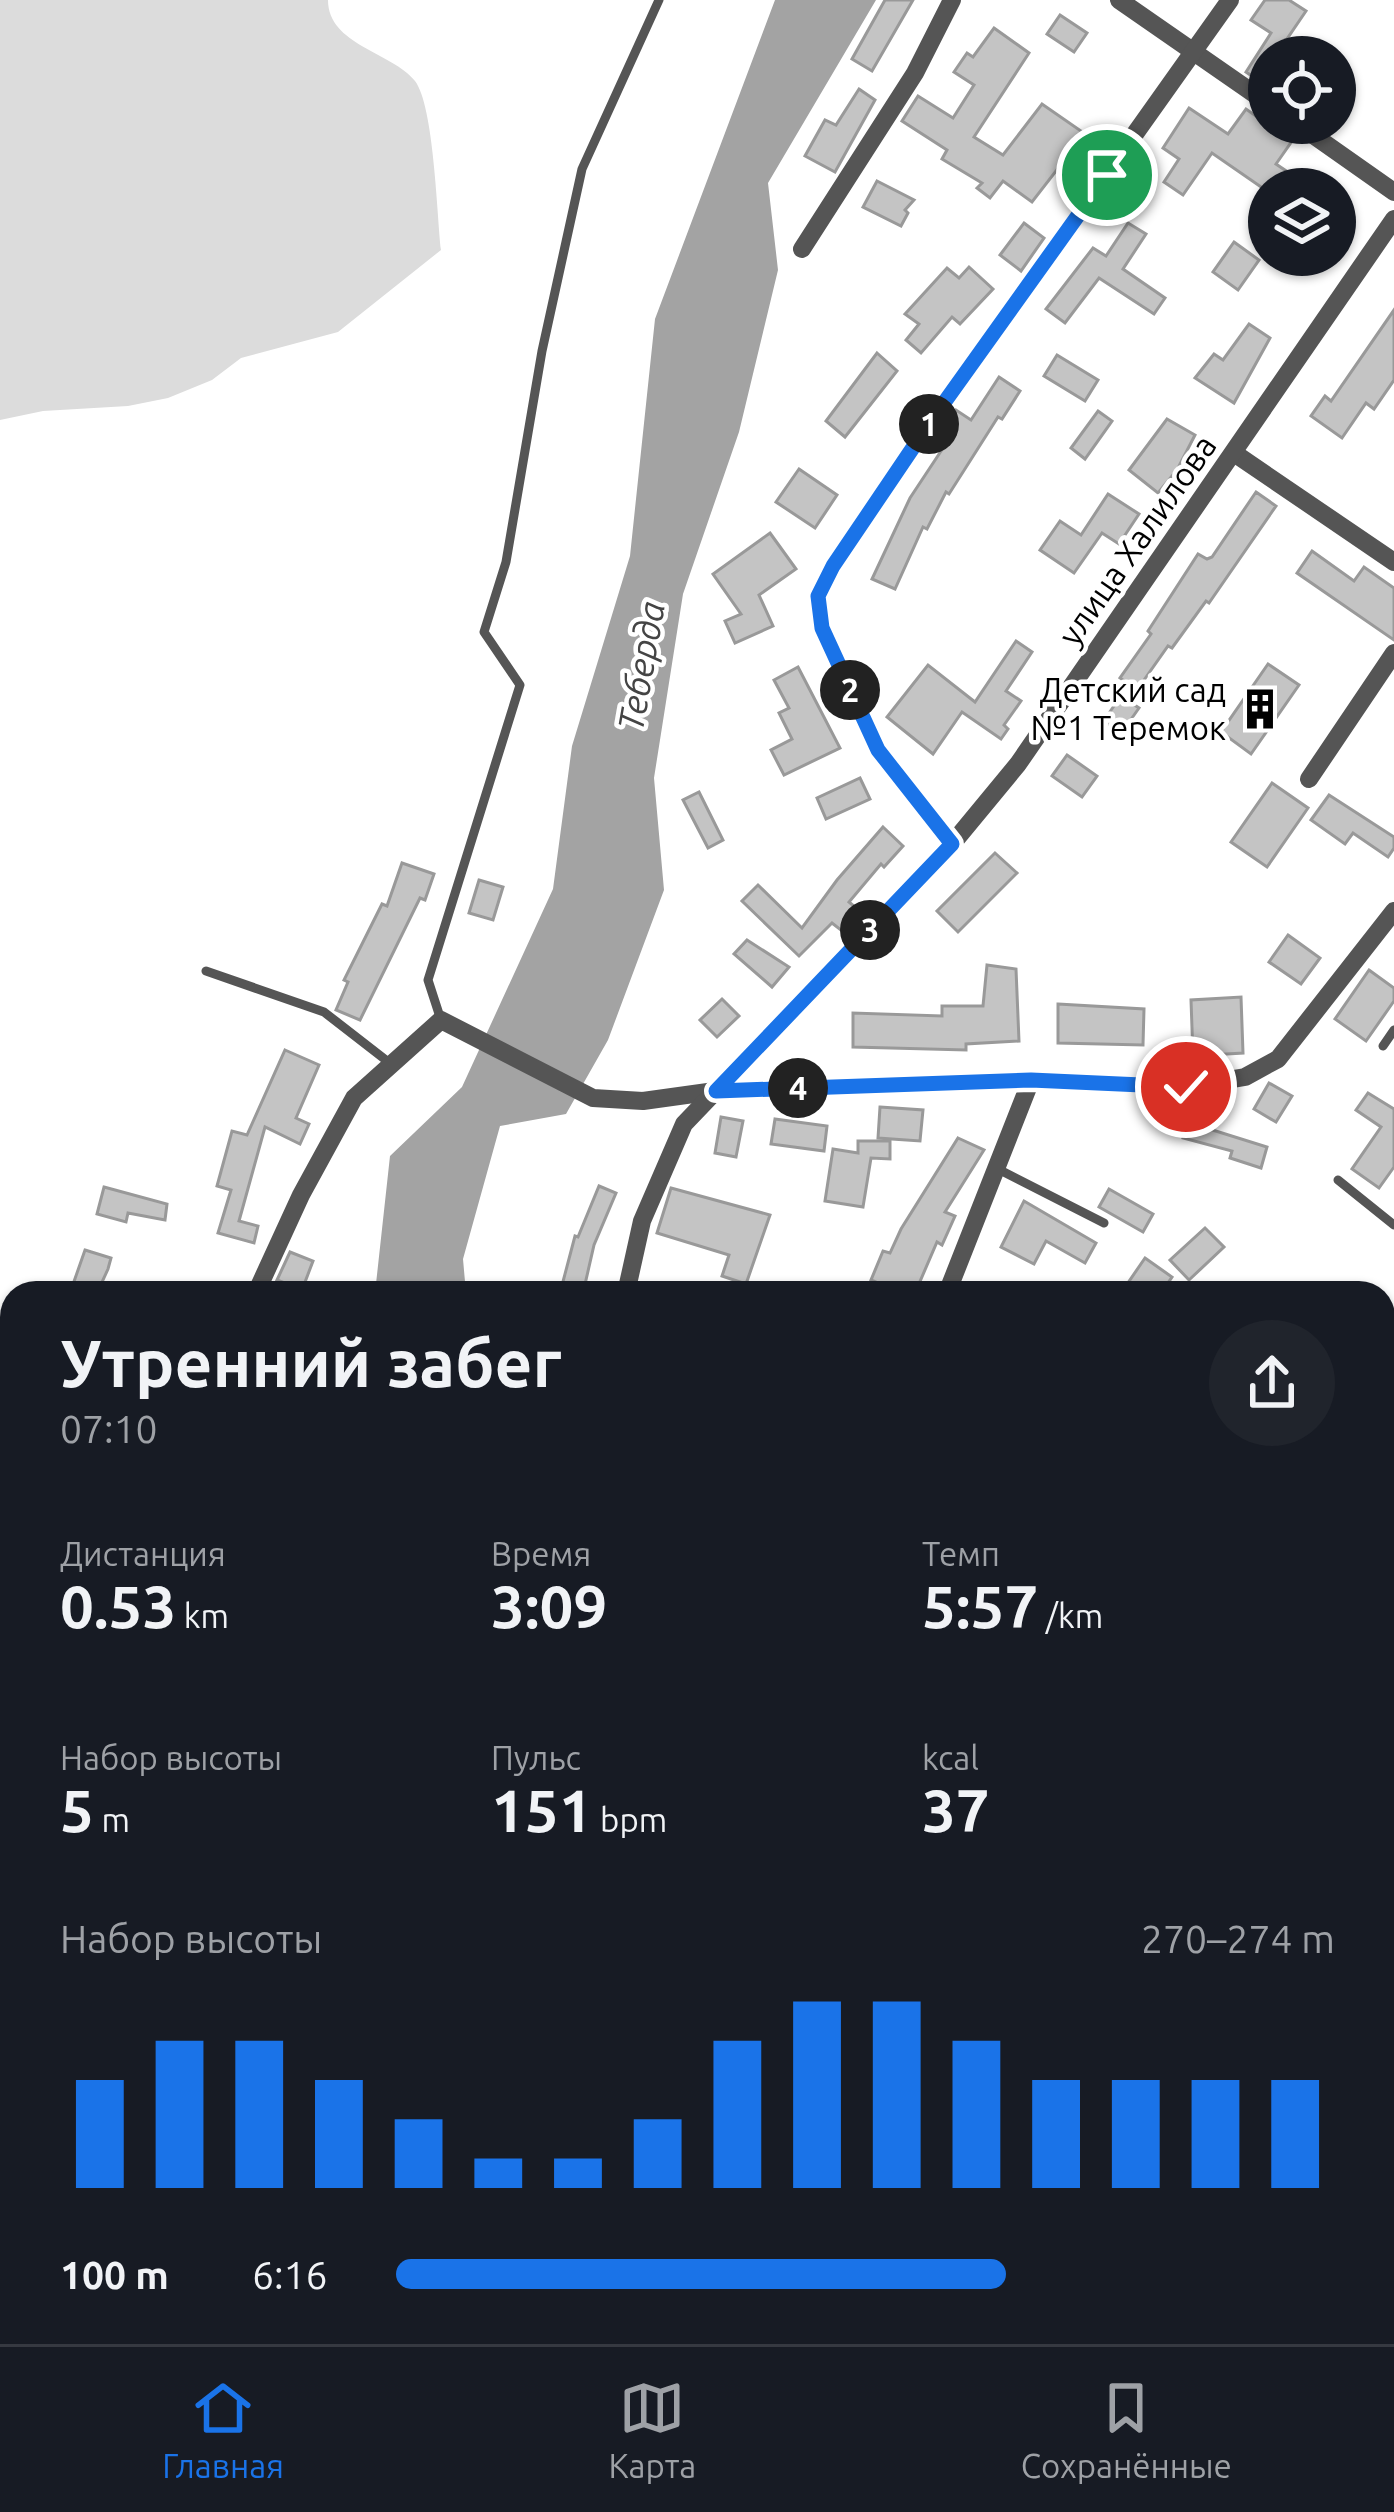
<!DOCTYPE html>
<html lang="ru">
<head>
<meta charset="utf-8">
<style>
  body { margin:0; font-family:Ubuntu,sans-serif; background:#20242c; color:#f1f3f6; height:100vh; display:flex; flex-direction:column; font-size:45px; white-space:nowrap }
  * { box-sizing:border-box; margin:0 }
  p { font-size:39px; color:#9ea1a6 }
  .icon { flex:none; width:66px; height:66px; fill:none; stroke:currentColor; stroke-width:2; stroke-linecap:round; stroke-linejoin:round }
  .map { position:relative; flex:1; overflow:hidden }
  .side { position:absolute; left:0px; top:1281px; width:1395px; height:1065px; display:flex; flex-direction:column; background:#171b24; border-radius:36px 36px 0 0; box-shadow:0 3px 9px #0004 }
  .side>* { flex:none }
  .buttons { position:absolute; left:1248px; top:36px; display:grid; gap:24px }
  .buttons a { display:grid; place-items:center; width:108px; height:108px; border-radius:50%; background:#171b24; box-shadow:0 3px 9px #0004; font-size:60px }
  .pin { position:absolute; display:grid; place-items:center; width:102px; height:102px; color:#fff; margin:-51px; border:6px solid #fff; border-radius:50%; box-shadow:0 3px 12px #0007 }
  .km { position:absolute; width:60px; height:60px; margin:-30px; border-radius:50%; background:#222; color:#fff; font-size:33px; line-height:60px; text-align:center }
  .round { display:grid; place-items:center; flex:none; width:126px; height:126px; border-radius:63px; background:#20242c }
  .head { display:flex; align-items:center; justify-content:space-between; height:204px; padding:0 60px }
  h1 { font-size:66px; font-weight:600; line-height:90px }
  .figures { display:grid; grid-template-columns:repeat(3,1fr); gap:18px; height:204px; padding:12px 60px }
  .figures div { display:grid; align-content:center }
  .figures b { font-size:60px; font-weight:600 }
  .figures small { font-size:33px; font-weight:400 }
  .figures p { font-size:33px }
  .chart { height:336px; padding:24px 60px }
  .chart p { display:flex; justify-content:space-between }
  .chart svg { width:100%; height:216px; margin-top:12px; stroke:#1a73e8; stroke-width:6 }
  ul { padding:0 60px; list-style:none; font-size:39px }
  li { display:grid; grid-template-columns:192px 144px 1fr; align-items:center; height:90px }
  li i { height:30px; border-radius:15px; background:#1a73e8 }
  .tab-bar { display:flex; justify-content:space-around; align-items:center; height:168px; border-top:3px solid #363941; background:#171b24; font-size:33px; color:#9ea1a6 }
  .tab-bar a { display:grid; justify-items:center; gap:6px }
  .tab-bar .active { color:#1a73e8 }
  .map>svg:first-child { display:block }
</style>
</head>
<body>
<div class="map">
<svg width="1394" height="2344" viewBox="0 0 1394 2344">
  <rect width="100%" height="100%" fill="#fff"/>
  <path fill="#dcdcdc" d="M0 0H328C328 45 392 52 415 81 434 106 437 216 441 250L338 332 241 358 212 380 168 398 128 406 43 411 0 420Z"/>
  <g fill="#a3a3a3">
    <polygon points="775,0 876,0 768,183 778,270 739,432 683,594 654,778 664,890 608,1040 566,1114 500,1126 463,1259 466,1293 375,1293 390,1156 462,1087 553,889 572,746 630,556 655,319"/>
    <polygon points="12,1904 12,2075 9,2080 12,2334 62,2334 67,2344 0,2344 0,1916"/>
  </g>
  <g fill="#c4c4c4" stroke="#999" stroke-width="3">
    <polygon points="885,0 913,0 872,71 852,59"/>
    <polygon points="1265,0 1289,0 1306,11 1287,39 1311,57 1269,57 1269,73 1262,83 1246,72 1271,33 1251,20"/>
    <polygon points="1060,15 1087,33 1074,52 1047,34"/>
    <polygon points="994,28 1029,53 974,137 1003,155 1042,104 1094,140 1076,165 1066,158 1032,202 1003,181 990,198 977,188 982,183 942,159 947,150 902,121 918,96 953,118 974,85 954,72 967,53 973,57"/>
    <polygon points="859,89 875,100 835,172 805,156 825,120 836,125"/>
    <polygon points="1189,108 1228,134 1246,109 1292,141 1276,164 1313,189 1264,189 1212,153 1183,195 1164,182 1179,159 1163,148"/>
    <polygon points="877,181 914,200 905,210 908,213 901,226 863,207"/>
    <polygon points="1024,223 1044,238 1021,271 1000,255"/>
    <polygon points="1128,223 1146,234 1123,269 1165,298 1154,314 1099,278 1065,323 1046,309 1093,248 1106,256"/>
    <polygon points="1234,242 1259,260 1238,290 1213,272"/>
    <polygon points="969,267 993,289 960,324 952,317 921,353 906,340 919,324 905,314 947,268 959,278"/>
    <polygon points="1394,310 1394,380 1374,409 1366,403 1342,438 1311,416 1325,396 1331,401"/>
    <polygon points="1249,324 1270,338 1234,403 1195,378 1214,354 1223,360"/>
    <polygon points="877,353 897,371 845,437 826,421"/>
    <polygon points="1057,355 1098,380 1085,401 1044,376"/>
    <polygon points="999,377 1020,391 1002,419 998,417 949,494 946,492 927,529 923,527 895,589 872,579 910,498 949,439 941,434 956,410 971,420"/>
    <polygon points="1098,411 1112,421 1085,459 1071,448"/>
    <polygon points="1167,419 1195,435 1177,470 1158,493 1129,470"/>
    <polygon points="799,469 837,495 815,528 776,502"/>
    <polygon points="1256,492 1276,506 1209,603 1206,601 1172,648 1168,646 1137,690 1120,678 1151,634 1148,631 1198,554 1207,559 1212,557"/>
    <polygon points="1108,494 1139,514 1119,544 1102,533 1074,573 1040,550 1060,521 1081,535"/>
    <polygon points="770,533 796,569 759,595 773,626 735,643 725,621 741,614 713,574"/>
    <polygon points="1312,551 1354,581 1364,567 1394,588 1394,640 1297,573"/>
    <polygon points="1016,641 1032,652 1006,691 1021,701 1004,725 1008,729 1001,739 962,712 933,754 887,717 928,665 975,702"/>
    <polygon points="1268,664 1299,685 1251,754 1221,732"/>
    <polygon points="798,667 840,748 784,775 771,750 792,739 779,713 789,708 774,680"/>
    <polygon points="1121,696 1139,708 1120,735 1102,723"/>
    <polygon points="1067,755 1097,776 1082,797 1052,776"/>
    <polygon points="860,778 870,799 826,819 817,798"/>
    <polygon points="1272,783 1308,808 1267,867 1231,842"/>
    <polygon points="699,792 723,840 708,848 683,800"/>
    <polygon points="1329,795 1394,837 1394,848 1388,857 1353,833 1345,844 1311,820"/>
    <polygon points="883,827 903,846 884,867 881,864 849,902 862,913 846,934 832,923 799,956 742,901 758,885 802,928 837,880"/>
    <polygon points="995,853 1017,873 958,932 937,911"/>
    <polygon points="402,863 434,874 425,900 420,898 360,1020 336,1010 348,982 344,980 382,904 387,906"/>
    <polygon points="479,880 503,887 493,920 469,913"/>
    <polygon points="1288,935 1320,958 1301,984 1269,962"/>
    <polygon points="747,940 789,967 772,987 734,954"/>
    <polygon points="987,965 1016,969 1019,1041 966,1044 966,1050 853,1047 853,1013 942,1016 942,1006 983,1006"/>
    <polygon points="1369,970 1394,988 1394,1001 1366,1041 1335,1019"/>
    <polygon points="1241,997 1243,1053 1193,1056 1191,1000"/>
    <polygon points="722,999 739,1016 717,1037 700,1020"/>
    <polygon points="1058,1004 1144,1009 1143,1045 1058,1043"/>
    <polygon points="285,1050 319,1065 296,1118 309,1124 300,1144 265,1127 239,1221 258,1226 254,1243 218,1233 231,1190 217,1186 232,1131 247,1135"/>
    <polygon points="1269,1083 1292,1096 1276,1122 1254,1109"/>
    <polygon points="1368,1093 1394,1109 1394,1167 1379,1188 1352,1169 1381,1127 1356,1110"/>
    <polygon points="880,1107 923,1110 920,1141 878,1138"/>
    <polygon points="721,1117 743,1121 736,1157 715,1153"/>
    <polygon points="775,1119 827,1126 824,1151 771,1144"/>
    <polygon points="1187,1122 1267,1147 1261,1168 1230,1158 1232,1151 1183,1138"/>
    <polygon points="958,1138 984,1150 945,1212 955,1216 942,1245 937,1242 915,1293 901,1293 871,1280 883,1251 890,1253 901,1229"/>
    <polygon points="858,1141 890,1141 890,1159 871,1158 863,1207 825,1201 833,1149 858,1153"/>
    <polygon points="599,1186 616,1193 594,1245 583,1293 560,1293 575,1236 578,1237"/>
    <polygon points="104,1187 167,1204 165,1220 128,1213 126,1222 97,1214"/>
    <polygon points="671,1188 770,1215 746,1284 722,1276 729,1255 657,1233"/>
    <polygon points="1109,1189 1153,1214 1143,1232 1099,1207"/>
    <polygon points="1024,1201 1096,1243 1085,1263 1046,1241 1034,1264 1001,1247"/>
    <polygon points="1205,1228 1224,1247 1189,1280 1170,1260"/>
    <polygon points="85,1250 111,1258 108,1269 97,1293 70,1293"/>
    <polygon points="290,1252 313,1261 302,1290 277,1280"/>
    <polygon points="1145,1258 1172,1277 1161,1293 1121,1293"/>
  </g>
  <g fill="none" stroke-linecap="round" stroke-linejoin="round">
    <g stroke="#555" stroke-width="9">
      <polyline points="206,971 324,1012 391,1064"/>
      <polyline points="441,1020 428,980 520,685 484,632 506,562 542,351 582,169 659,0"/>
      <polyline points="1383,1046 1394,1030"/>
      <polyline points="996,1168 1104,1223"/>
      <polyline points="1338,1180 1394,1225"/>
      <polyline points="0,1721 12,1724"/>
      <polyline points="1383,1732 1394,1717"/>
      <polyline points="1383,2114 1394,2122"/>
      <polyline points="1270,2334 1282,2344"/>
      <polyline points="303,2344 303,2334"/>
      <polyline points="1117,2344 1125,2334"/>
    </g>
    <g stroke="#555" stroke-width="18">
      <polyline points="1119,0 1269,104"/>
      <polyline points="1296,123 1394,192"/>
      <polyline points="802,249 915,73 952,0"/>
      <polyline points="1234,453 1394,562"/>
      <polyline points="1309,779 1394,653"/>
      <polyline points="952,844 877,750 822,628 818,596 833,566 931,421 1230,0"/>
      <polyline points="256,1293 301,1195 354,1098 441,1020 593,1098 643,1101 715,1091 1031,1080 1186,1087 1245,1077 1278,1059 1394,911"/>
      <polyline points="626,1293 642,1221 684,1124 952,844 1018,764 1394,219"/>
      <polyline points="947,1293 1031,1080"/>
      <polyline points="0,1334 12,1339"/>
      <polyline points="0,1770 12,1737"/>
      <polyline points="1383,2265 1394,2274"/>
    </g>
    <g stroke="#222" stroke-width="24">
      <polyline points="1383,1440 1394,1425"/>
      <polyline points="972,2344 973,2334"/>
    </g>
  </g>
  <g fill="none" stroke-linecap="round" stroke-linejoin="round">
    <g stroke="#fff" stroke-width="24">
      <polyline id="route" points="1107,175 931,421 833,566 818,596 822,628 878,750 952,844 716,1091 1031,1080 1186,1087"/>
    </g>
    <use href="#route" stroke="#1a73e8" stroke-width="15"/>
  </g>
  <defs>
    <g id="building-bare" transform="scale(3.24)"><path d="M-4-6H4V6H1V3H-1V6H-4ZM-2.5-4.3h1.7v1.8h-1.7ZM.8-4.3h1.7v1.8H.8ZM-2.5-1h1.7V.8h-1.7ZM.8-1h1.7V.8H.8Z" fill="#000" stroke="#fff" stroke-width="2.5" paint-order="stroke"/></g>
  </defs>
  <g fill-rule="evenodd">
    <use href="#building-bare" x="1260" y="709"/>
  </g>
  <g text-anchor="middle" stroke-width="9" stroke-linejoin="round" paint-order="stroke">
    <g font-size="33" fill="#000" stroke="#fff">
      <text transform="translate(1137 540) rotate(-55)" y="12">улица Халилова</text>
    </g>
    <g font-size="33" fill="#000" stroke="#fff" text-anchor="end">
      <text x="1226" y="702">Детский сад<tspan x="1226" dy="38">№1 Теремок</tspan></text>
    </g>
    <g font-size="36" font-style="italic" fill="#444" stroke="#fff">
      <text transform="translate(641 666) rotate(-80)" y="13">Теберда</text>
    </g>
  </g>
</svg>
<div class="buttons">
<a><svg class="icon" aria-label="locate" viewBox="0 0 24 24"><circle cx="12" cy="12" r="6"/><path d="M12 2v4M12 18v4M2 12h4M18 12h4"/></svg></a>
<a><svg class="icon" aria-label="layers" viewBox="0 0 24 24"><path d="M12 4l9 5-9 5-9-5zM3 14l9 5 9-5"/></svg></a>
</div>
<div class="pin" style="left:1107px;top:175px;background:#1e9e55"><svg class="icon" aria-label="arrive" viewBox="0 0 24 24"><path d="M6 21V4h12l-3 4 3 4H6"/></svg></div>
<div class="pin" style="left:1186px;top:1087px;background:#d93025"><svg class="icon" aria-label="check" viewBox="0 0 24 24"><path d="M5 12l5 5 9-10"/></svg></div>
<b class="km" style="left:929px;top:424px">1</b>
<b class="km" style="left:850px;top:690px">2</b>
<b class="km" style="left:870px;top:930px">3</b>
<b class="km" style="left:798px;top:1088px">4</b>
<section class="side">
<div class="head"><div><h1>Утренний забег</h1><p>07:10</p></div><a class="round"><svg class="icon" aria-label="share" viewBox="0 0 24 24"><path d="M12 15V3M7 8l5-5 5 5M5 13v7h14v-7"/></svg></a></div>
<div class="figures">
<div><p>Дистанция</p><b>0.53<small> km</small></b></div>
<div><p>Время</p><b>3:09</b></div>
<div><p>Темп</p><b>5:57<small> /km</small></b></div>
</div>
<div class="figures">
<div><p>Набор высоты</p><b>5<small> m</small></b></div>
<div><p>Пульс</p><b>151<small> bpm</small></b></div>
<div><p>kcal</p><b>37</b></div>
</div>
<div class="chart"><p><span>Набор высоты</span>270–274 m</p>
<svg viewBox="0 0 160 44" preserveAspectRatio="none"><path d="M5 44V22M15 44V14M25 44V14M35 44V22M45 44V30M55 44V38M65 44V38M75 44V30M85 44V14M95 44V6M105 44V6M115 44V14M125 44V22M135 44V22M145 44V22M155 44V22"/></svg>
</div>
<ul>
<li><b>100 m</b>6:16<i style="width:65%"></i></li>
</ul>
</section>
</div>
<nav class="tab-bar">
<a class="active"><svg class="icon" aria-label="home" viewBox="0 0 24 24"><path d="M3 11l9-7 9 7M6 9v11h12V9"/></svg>Главная</a>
<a><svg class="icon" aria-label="map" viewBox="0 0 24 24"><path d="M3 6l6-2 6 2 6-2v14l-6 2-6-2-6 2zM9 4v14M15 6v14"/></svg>Карта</a>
<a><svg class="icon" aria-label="saved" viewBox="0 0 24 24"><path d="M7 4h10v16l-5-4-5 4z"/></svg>Сохранённые</a>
</nav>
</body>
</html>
